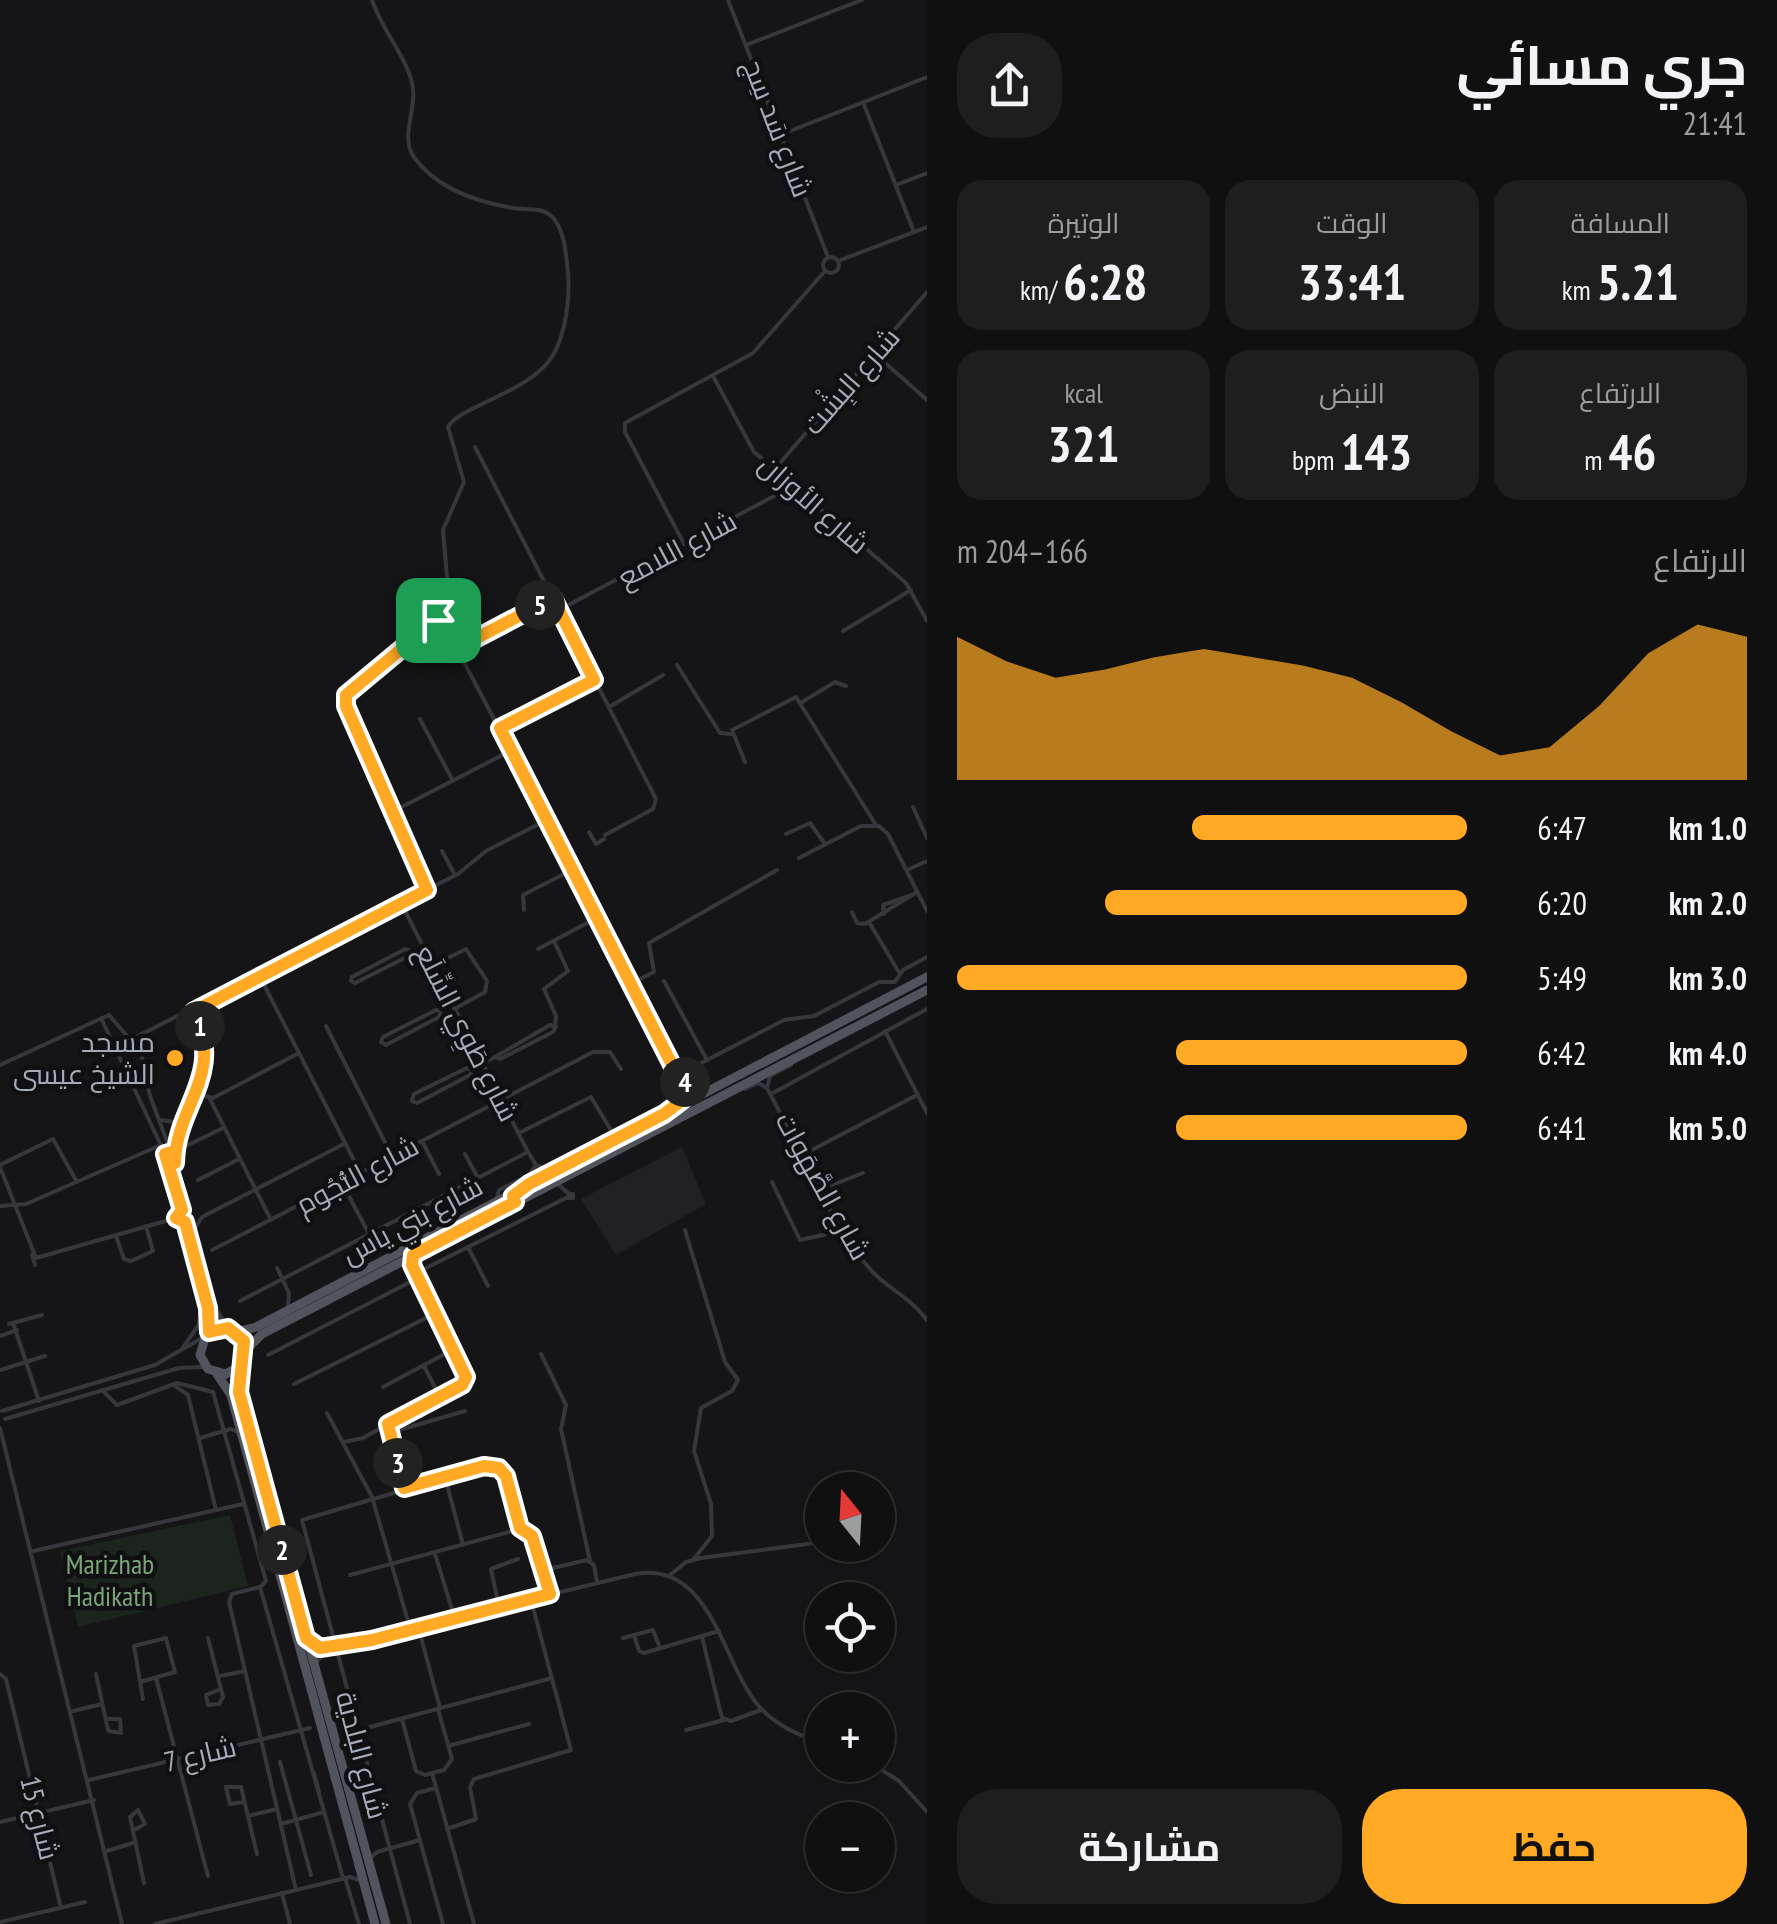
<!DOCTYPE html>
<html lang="ar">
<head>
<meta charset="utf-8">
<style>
  body { margin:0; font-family:"PT Sans Narrow",Cairo,sans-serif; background:#1e1e1f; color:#f1f3f6; direction:rtl; height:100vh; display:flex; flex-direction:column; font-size:38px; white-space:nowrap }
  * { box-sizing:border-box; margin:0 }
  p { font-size:32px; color:#9c9d9f }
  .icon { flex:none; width:55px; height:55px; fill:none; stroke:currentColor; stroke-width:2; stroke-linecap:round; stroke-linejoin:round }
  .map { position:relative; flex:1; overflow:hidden; direction:ltr }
  .details { display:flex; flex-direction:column; background:#101011; width:850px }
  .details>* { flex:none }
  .needle { width:65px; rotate:342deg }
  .fabs { position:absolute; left:805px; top:1472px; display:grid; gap:20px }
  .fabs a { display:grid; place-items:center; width:90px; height:90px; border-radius:50%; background:#101011; box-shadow:0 2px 8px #0004,0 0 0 2px #303031; font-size:50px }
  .pin { position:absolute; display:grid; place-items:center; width:85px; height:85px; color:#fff; margin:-42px; border-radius:20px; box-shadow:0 5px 15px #0006 }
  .km { position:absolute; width:50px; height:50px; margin:-25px; border-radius:50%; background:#222; color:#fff; font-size:28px; line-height:50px; text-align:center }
  .round { display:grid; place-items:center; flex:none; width:105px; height:105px; border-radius:40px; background:#1e1e1f }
  .overview { display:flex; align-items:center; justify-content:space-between; height:170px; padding:0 30px }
  h1 { font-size:55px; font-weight:700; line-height:75px }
  .metrics { display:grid; grid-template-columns:repeat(3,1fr); gap:15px; height:170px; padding:10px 30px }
  .metrics div { display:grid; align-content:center; border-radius:25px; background:#1e1e1f; text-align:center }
  .metrics b { font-size:50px; font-weight:700 }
  .metrics small { font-size:28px; font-weight:400 }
  .metrics p { font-size:28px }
  .chart { height:280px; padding:20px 30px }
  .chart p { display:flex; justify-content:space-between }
  .chart svg { width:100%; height:180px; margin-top:10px; fill:#ffa924; opacity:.7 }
  .primary-button { display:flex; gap:20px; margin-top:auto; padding:20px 30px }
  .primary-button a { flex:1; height:115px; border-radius:40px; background:#ffa924; color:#111; font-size:40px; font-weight:700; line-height:115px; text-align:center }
  .primary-button a+a { background:#1e1e1f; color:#f1f3f6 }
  ul { padding:0 30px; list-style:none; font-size:32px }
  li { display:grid; grid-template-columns:160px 120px 1fr; align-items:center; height:75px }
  li i { height:25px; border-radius:12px; background:#ffa924 }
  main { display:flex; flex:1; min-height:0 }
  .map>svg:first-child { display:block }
</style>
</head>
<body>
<main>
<section class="details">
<div class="overview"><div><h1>جري مسائي</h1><p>21:41</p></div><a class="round"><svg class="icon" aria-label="share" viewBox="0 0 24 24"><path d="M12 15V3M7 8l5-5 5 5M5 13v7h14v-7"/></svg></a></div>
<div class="metrics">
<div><p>المسافة</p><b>5.21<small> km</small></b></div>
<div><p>الوقت</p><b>33:41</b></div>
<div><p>الوتيرة</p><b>6:28<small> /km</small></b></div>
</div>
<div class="metrics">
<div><p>الارتفاع</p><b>46<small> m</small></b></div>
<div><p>النبض</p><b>143<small> bpm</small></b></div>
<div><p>kcal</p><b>321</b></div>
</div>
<div class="chart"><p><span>الارتفاع</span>166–204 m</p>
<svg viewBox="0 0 160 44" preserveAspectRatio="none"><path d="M0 44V9L10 15L20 19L30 17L40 14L50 12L60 14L70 16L80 19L90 25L100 32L110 38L120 36L130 26L140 13L150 6L160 9V44z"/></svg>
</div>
<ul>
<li><b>1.0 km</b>6:47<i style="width:54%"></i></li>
<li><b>2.0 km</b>6:20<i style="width:71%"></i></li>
<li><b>3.0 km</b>5:49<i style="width:100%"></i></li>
<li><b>4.0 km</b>6:42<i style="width:57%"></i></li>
<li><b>5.0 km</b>6:41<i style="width:57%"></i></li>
</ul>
<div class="primary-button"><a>حفظ</a><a>مشاركة</a></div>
</section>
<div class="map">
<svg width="927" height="1924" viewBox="0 0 927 1924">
  <rect width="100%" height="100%" fill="#151517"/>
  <polygon fill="#212124" points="682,1147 706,1204 616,1255 581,1199"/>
  <polygon fill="#1c251d" points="230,1515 248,1586 78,1627 60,1551"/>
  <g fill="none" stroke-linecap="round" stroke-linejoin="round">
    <g stroke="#35373c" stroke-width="4">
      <path d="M372 0C382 31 410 61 413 89 416 111 400 137 414 157 436 188 477 202 513 208 525 210 540 207 550 215 565 227 566 255 568 273 570 298 566 333 553 355 532 392 459 406 448 427L464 482 443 530 447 577 436 603 438 620"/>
      <polyline points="728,0 828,257"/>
      <polyline points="746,45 862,0"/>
      <polyline points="863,102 914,232"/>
      <polyline points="780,135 927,77"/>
      <polyline points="896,185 927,173"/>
      <circle cx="831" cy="265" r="8"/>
      <polyline points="838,261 927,227"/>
      <polyline points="874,353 927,400"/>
      <polyline points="713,376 754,452 906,583 927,621"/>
      <polyline points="475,447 656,799 653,809 605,835"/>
      <polyline points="774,470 927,292"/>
      <polyline points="684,544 625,432 625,423 753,353 825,271"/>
      <polyline points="559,610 793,486"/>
      <polyline points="444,624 686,1084 688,1098"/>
      <polyline points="843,631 911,590"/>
      <polyline points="459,647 553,598"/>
      <polyline points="677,665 720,733 731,734"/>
      <polyline points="802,702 835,682 846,686"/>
      <polyline points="609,707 663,675"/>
      <polyline points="420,719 453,781"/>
      <polyline points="500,728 594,680"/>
      <polyline points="745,762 732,730 796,697 876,825"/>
      <polyline points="913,807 927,838"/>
      <polyline points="392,812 512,750"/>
      <polyline points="555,831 550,842 621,980 628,985 654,972 649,943 777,870"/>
      <polyline points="589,832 596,844 604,839"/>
      <polyline points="786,834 810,823 825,844"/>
      <polyline points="442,851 455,875"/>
      <polyline points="799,858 861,826 879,826 888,834 927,911"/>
      <polyline points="909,869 927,861"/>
      <polyline points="427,889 343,698 440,621"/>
      <polyline points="401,903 528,1152 536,1165 550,1170"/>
      <polyline points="524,910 523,895 566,873"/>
      <polyline points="852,912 857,923 865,924 917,892"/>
      <polyline points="884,914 883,905 909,896"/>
      <polyline points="869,922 900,974"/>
      <polyline points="554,941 568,971 544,989 556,1016 555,1026"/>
      <polygon points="405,949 411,951 409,956 355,983 351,981 352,977"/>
      <polyline points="538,949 591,921"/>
      <polyline points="432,966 466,949 487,981 485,992 454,1009"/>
      <polyline points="260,977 360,1172"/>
      <polyline points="664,981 707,1060"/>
      <polygon points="436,1010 441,1011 439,1017 386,1045 381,1042 383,1037"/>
      <polyline points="101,1018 165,1154 208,1308 209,1332"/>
      <polygon points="550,1025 556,1027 553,1032 500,1059 495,1057"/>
      <polyline points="326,1026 392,1156"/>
      <polyline points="885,1031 927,1113"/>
      <polyline points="117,1053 130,1040 458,874 486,851 549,819"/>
      <polyline points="0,1065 109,1015 141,1052 150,1096 175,1163 217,1310 227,1328"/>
      <polygon points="467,1068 473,1070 470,1075 417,1103 412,1101 414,1094"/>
      <polyline points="472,1069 495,1057"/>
      <polyline points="680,1074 784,1020 814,1016 879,982 895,982 903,970 927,957"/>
      <path d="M767 1088C794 1138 834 1229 870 1269 886 1288 908 1295 927 1320"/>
      <polyline points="767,1088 770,1076 791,1065"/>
      <polyline points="745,1089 758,1083 767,1088"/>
      <polyline points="198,1094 213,1098 299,1053"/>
      <polyline points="771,1094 927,1009"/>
      <polyline points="210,1099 271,1220"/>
      <polyline points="162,1120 174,1122 186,1116"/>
      <polyline points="519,1133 591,1097 612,1132 619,1135"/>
      <polyline points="422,1141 439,1174"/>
      <polyline points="188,1145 223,1128"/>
      <polyline points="806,1153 917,1095"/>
      <polyline points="465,1154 478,1178"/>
      <path d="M175 1158C179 1099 223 1078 194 1011"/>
      <polyline points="0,1165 53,1139 77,1182"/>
      <polyline points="0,1167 36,1258 176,1218 182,1210"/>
      <polyline points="198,1180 239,1159"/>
      <polyline points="772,1182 800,1240 832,1233 851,1245"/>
      <polyline points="342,1183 369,1234"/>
      <polyline points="559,1185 569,1194"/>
      <polyline points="822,1189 863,1173"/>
      <polygon points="569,1194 573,1194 573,1198 568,1198"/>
      <polyline points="496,1201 499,1190 529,1175 535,1166"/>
      <polyline points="0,1206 26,1204 161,1145"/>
      <polyline points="194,1230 202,1217 344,1144"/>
      <polyline points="685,1230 725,1362 738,1380 732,1391 701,1408 694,1451 711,1504 712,1536 693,1560"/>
      <polyline points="116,1236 124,1259 131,1261 153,1251 146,1226"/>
      <polyline points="468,1247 488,1286"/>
      <polyline points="212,1250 593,1052 610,1052 621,1069"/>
      <polyline points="32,1255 35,1265"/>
      <polyline points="277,1268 289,1293 288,1305"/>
      <polyline points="416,1273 568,1197"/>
      <polyline points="240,1301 528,1152"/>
      <polyline points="13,1323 39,1401"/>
      <polyline points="9,1324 42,1315"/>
      <polyline points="0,1336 17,1330"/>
      <polyline points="182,1349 198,1326 204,1300"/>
      <polyline points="541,1354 566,1405 561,1429 590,1561"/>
      <polyline points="268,1355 418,1278"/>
      <polyline points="424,1366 440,1397"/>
      <polyline points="0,1370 45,1356"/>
      <polyline points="294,1384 436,1313"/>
      <polyline points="175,1386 188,1395 216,1510"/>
      <polyline points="383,1387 454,1349"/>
      <polyline points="102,1390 117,1405 177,1383 213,1392 266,1581 260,1587 343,1878"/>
      <polyline points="2,1411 155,1365 202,1338"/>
      <polyline points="327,1413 372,1497 410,1628"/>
      <polyline points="5,1419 179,1368 202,1367"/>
      <polyline points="387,1425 404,1488"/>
      <polyline points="0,1428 122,1924"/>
      <polyline points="399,1430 465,1411"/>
      <polyline points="200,1438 231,1429 238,1432"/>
      <polyline points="344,1442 363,1438 465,1381 465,1368 412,1261"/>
      <polyline points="445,1477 463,1545"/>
      <polyline points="33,1551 243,1504"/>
      <polyline points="435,1554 454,1616"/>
      <polyline points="544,1570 587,1560 594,1565 597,1582"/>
      <polyline points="350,1575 524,1528 533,1536 550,1594"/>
      <polyline points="670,1575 686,1562 701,1558 822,1542"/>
      <polyline points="260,1587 232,1594 229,1602 296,1890"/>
      <polyline points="499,1607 491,1569 518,1559"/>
      <polyline points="418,1626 440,1708"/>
      <polyline points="634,1635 639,1651 644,1653 719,1631"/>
      <polyline points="702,1637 722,1718 731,1721 761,1710"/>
      <path d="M208 1638C213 1657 218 1677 223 1697L219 1704 208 1705 206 1695 221 1689"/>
      <polyline points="623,1638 653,1630 660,1648"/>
      <path d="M366 1639 635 1574C710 1560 722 1661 757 1704 774 1725 799 1735 822 1744"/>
      <polyline points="313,1644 328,1648 410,1628"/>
      <polyline points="316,1663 328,1648"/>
      <polyline points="0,1674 6,1679 61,1908"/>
      <polyline points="96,1674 108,1730 109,1731 121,1733 120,1719 106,1719"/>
      <polyline points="220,1676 245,1671"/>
      <polyline points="156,1678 208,1876"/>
      <polyline points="140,1682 175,1672 166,1638 134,1646 143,1699"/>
      <polyline points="73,1711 102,1704"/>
      <polyline points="402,1719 416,1771 425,1775 444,1770 452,1759 438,1709"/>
      <polyline points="359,1730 552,1678"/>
      <polyline points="686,1730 724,1720"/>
      <polyline points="448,1746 529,1724"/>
      <polyline points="280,1762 311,1875"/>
      <polyline points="874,1765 899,1781 927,1812"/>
      <polyline points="314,1773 319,1792"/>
      <polyline points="432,1773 474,1924"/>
      <polyline points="89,1780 310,1728"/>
      <polyline points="436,1788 417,1793 410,1804 443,1924"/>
      <polyline points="244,1802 230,1804 226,1787 241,1787 257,1854"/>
      <polyline points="248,1816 277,1809"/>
      <polyline points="0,1822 94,1800"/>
      <polyline points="281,1824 324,1812"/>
      <polyline points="447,1829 476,1819 470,1787 474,1779 571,1750 531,1600"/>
      <polyline points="134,1830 145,1824 138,1810 130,1817 144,1883"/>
      <polyline points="107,1851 136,1842"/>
      <polyline points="369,1859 377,1852 420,1840"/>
      <polyline points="345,1878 359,1924"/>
      <polyline points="282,1893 290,1924"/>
      <polyline points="0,1922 85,1902"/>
      <polyline points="155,1924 350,1877 360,1880"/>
      <polyline points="410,1924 302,1520 489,1465 506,1476 520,1528"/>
    </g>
    <g stroke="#51545c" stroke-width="9">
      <polyline points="236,1332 256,1327 927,977"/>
      <polyline points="246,1350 262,1334 927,990"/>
      <path d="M240 1366 226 1374 208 1369 200 1355 206 1335 228 1328C259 1342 235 1367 239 1392L386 1924"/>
      <polyline points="217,1374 231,1395 375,1924"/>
    </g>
  </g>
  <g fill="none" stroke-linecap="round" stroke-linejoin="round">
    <g stroke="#fff" stroke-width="20">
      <path id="route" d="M553 598 594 680 500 728 688 1096 664 1114 529 1184 513 1196 515 1202 413 1255 412 1265 466 1377 462 1385 388 1424 404 1488 484 1466 499 1468 506 1476 520 1528 532 1536 550 1594 372 1640 320 1648 306 1638 239 1392 244 1341 228 1328 209 1332 208 1308 185 1222 176 1218 182 1210 165 1154 172 1152 175 1163C176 1104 225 1077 194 1011L427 890 346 706V695L435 621 445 625 458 648Z"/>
    </g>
    <use href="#route" stroke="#ffa924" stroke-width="12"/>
  </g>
  <circle fill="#ffa924" stroke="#101012" stroke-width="4" cx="175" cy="1058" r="10"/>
  <g text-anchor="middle" stroke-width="9" stroke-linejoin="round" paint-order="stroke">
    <g font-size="28" fill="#a5acb8" stroke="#101012">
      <text transform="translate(778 128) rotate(69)" y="10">شارع سَد سِج</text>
      <text transform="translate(851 381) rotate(-49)" y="10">شارع البِشْت</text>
      <text transform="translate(814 504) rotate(41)" y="10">شارع الأوزان</text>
      <text transform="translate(677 549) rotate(-28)" y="10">شارع اللامع</text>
      <text transform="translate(467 1033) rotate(63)" y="10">شارع طَوِي السِّلَع</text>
      <text transform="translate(357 1175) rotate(-28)" y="10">شارع النُّجُوم</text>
      <text transform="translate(823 1186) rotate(61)" y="10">شارع الصَّهَوات</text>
      <text transform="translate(412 1220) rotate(-28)" y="10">شارع بني ياس</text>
      <text transform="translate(200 1754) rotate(-13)" y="10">شارع 7</text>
      <text transform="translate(362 1755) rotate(75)" y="10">شارع البلدية</text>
      <text transform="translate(40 1818) rotate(76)" y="10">شارع 15</text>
    </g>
    <g font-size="28" fill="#a5acb8" stroke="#101012" text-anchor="end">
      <text x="155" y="1052">مسجد<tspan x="155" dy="32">الشيخ عيسى</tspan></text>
    </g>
    <g font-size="28" fill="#7aa57a" stroke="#101012">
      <text x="110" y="1574">Marizhab<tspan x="110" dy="32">Hadikath</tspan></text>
    </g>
  </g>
</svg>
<div class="fabs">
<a><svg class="needle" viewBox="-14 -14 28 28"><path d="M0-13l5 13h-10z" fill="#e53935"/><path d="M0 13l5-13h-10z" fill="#9c9d9f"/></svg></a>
<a><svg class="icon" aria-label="locate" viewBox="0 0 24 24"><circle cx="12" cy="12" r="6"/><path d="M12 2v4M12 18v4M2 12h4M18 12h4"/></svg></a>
<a>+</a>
<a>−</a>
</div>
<div class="pin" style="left:438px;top:620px;background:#1e9e55"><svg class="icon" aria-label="arrive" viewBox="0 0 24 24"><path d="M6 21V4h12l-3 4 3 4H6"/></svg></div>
<b class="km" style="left:200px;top:1026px">1</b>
<b class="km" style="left:282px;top:1550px">2</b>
<b class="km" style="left:398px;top:1463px">3</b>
<b class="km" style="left:685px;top:1082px">4</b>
<b class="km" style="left:540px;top:605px">5</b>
</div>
</main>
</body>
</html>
